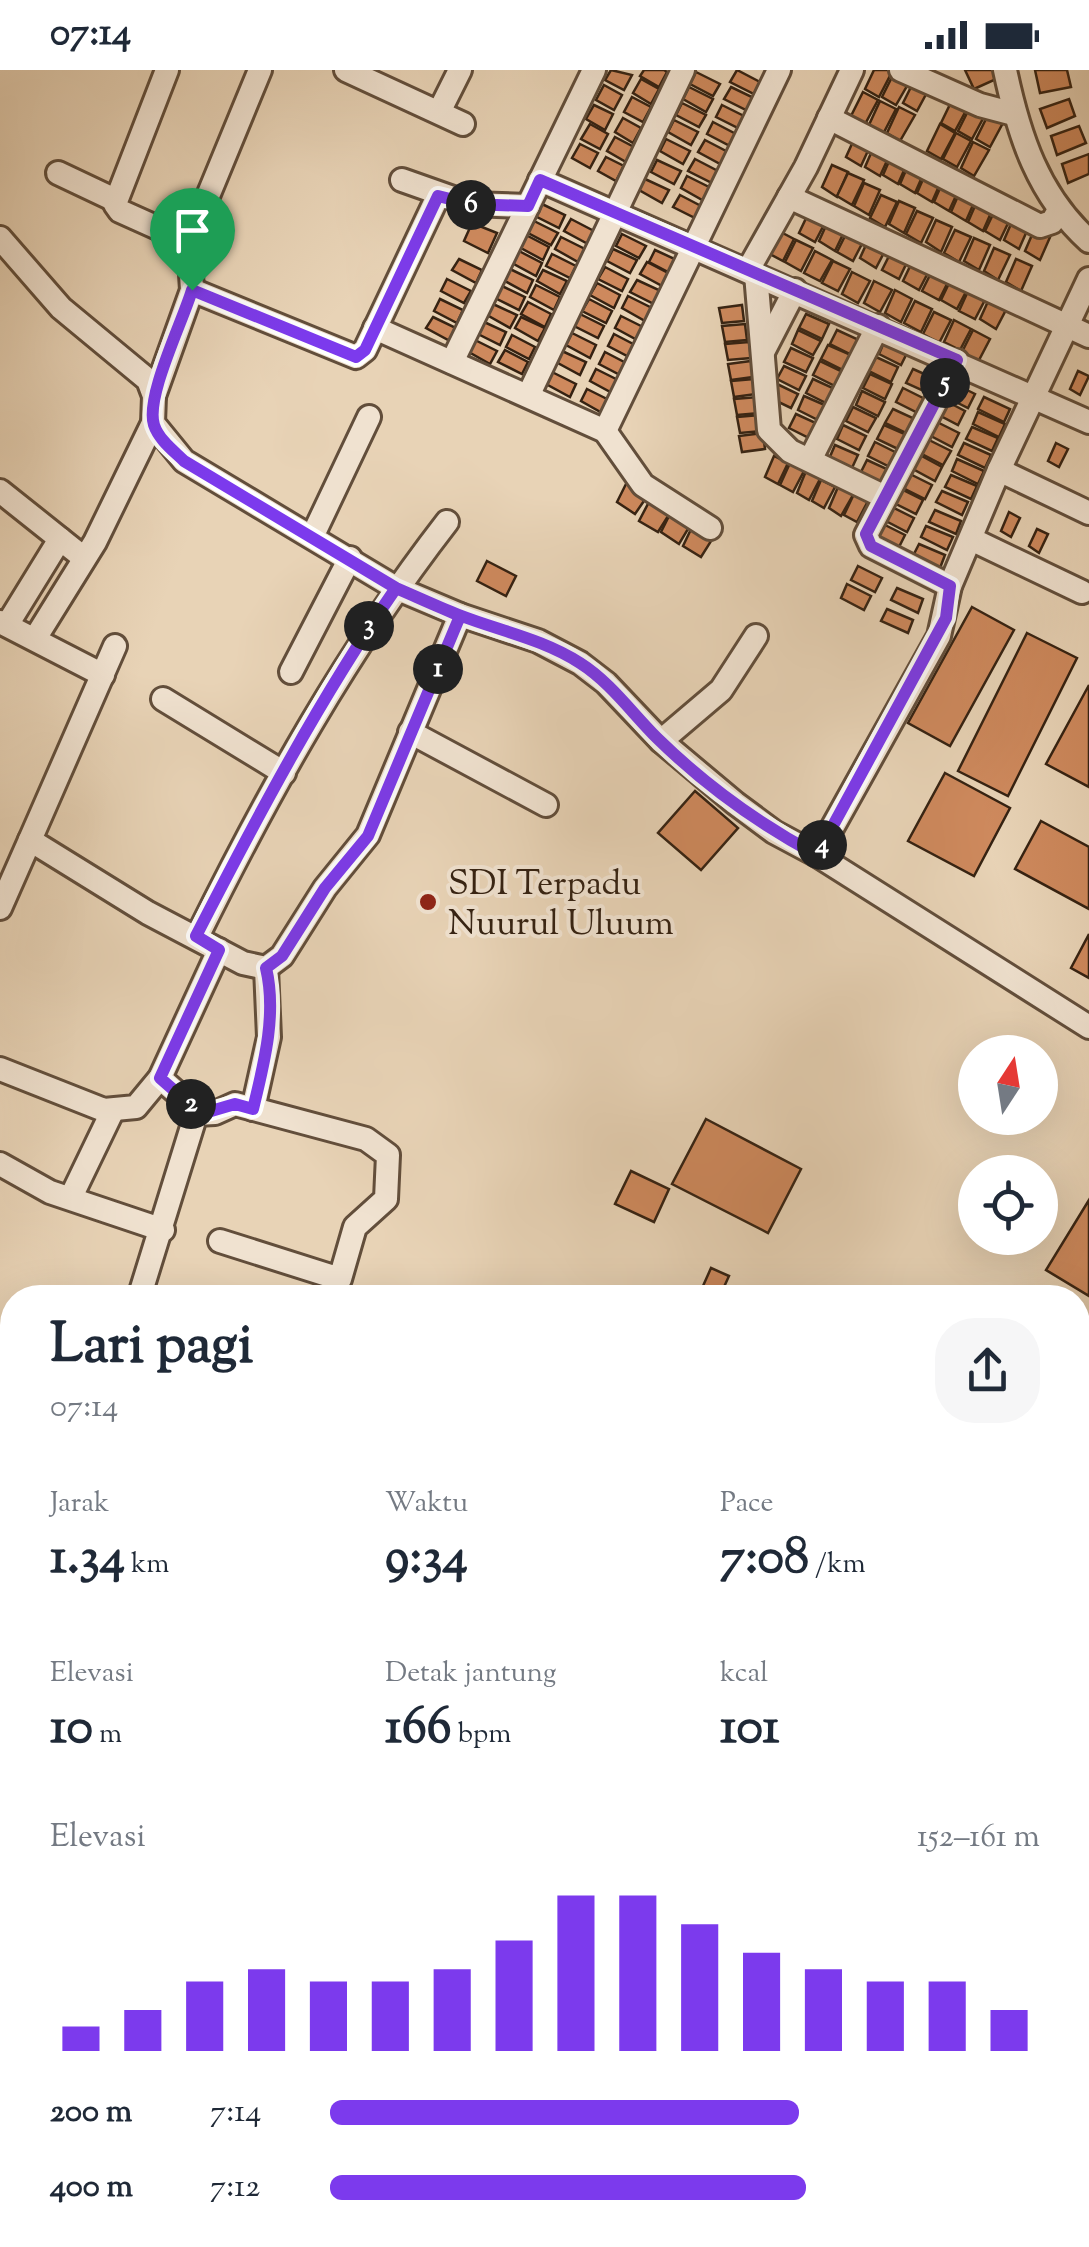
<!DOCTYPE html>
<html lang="id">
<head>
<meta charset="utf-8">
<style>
  body { margin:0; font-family:"Sorts Mill Goudy",serif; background:#f6f6f7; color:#1f2937; height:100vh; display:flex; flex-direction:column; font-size:38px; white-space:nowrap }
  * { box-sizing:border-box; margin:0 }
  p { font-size:32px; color:#747a83 }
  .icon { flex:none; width:55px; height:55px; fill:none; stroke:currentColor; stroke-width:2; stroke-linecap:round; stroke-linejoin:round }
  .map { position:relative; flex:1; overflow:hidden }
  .details { position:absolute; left:0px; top:1215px; width:1090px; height:962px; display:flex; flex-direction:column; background:#fff; border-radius:40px 40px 0 0; box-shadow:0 10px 40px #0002 }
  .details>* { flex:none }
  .needle { width:65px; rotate:12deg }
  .buttons { position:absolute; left:958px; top:965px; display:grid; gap:20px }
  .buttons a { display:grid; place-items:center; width:100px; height:100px; border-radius:50%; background:#fff; box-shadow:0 10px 40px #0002; font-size:50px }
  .pin { position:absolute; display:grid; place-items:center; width:85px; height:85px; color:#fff; margin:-102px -42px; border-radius:50% 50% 50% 0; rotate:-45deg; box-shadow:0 0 10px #0007 }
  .pin .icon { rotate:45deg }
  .km { position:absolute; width:50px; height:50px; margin:-25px; border-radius:50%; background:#222; color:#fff; font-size:28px; line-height:50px; text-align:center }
  .round { display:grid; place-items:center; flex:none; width:105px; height:105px; border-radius:40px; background:#f6f6f7 }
  .headline { display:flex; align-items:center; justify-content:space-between; height:170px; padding:0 50px }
  h1 { font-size:55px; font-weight:700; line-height:75px }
  .figures { display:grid; grid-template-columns:repeat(3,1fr); gap:15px; height:170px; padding:10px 50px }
  .figures div { display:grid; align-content:center }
  .figures b { font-size:50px; font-weight:700 }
  .figures small { font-size:28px; font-weight:400 }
  .figures p { font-size:28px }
  .chart { height:280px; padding:20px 50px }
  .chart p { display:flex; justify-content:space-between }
  .chart svg { width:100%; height:180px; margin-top:10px; stroke:#7c3aed; stroke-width:6 }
  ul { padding:0 50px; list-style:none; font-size:32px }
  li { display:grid; grid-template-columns:160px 120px 1fr; align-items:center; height:75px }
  li i { height:25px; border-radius:12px; background:#7c3aed }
  .status { display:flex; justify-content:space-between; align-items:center; height:70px; padding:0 50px; background:#fff; direction:ltr }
  .status svg { height:28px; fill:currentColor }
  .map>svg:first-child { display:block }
</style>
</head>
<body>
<div class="status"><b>07:14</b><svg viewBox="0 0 49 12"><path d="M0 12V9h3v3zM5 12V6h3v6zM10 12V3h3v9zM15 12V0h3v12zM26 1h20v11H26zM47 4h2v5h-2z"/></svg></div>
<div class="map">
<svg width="1089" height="2177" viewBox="0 0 1089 2177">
  <rect width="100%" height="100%" fill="#e8d3b6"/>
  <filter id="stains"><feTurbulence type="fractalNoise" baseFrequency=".002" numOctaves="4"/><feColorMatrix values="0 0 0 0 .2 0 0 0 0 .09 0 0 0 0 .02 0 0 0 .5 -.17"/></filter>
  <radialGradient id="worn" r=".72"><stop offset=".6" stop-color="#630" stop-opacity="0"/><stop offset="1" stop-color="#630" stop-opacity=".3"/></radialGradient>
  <g fill="#ce895d" stroke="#352212" stroke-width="2.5">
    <polygon points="611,0 632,5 624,20 605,10"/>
    <polygon points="644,0 664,0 667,2 659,17 640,6"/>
    <polygon points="737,0 760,12 754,24 730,12"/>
    <polygon points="874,0 893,0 879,27 865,19"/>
    <polygon points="965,0 1000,0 1003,6 974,19"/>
    <polygon points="1035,0 1067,0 1071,17 1040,23"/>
    <polygon points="895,1 911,9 896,35 882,27"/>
    <polygon points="696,2 720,14 713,26 690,14"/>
    <polygon points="916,7 931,15 917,41 903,33"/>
    <polygon points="641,9 659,19 651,34 633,23"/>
    <polygon points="604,15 622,25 614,40 596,30"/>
    <polygon points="689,17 713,29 706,42 683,29"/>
    <polygon points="731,17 754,28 748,41 724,29"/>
    <polygon points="863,22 878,30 864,56 850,48"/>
    <polygon points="954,26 969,35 955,61 941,53"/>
    <polygon points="632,27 651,37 643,52 624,42"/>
    <polygon points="1069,29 1075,46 1047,58 1040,39"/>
    <polygon points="880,31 896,39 882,66 868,57"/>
    <polygon points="682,33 706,45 699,57 676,45"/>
    <polygon points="594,35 613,44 605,60 586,49"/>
    <polygon points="722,35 746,47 740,59 716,47"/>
    <polygon points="971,35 986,43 972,69 958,61"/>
    <polygon points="899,37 915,45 900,71 887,63"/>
    <polygon points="989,43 1004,51 990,77 976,69"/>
    <polygon points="623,48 641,58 633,73 615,62"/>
    <polygon points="674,50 698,62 691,75 668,62"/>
    <polygon points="713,52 736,64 730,76 707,64"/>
    <polygon points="590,54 608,64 600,79 581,69"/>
    <polygon points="940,54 955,63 941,89 927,81"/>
    <polygon points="1079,56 1086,73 1057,85 1051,66"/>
    <polygon points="956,63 971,71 957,97 943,89"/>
    <polygon points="856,65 872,72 861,96 846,87"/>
    <polygon points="615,67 634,77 626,92 607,81"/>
    <polygon points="666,69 690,81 683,94 660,81"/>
    <polygon points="705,70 728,82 722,95 698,82"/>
    <polygon points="973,72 989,80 974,106 961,98"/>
    <polygon points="580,74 598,83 590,98 572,88"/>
    <polygon points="875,74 891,82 880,106 865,97"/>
    <polygon points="893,82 909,89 898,114 883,105"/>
    <polygon points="1089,84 1089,104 1068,113 1062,94"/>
    <polygon points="606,87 624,96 616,111 598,101"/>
    <polygon points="695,89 718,101 712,113 688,101"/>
    <polygon points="657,90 681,101 674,114 651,102"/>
    <polygon points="910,91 926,98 915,123 900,114"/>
    <polygon points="832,95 848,102 837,127 822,117"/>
    <polygon points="927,100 943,107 932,132 917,123"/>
    <polygon points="848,103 864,110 852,135 837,126"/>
    <polygon points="687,106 711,118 704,131 681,118"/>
    <polygon points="645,109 669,120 662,133 639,120"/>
    <polygon points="944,109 960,117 949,141 934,132"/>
    <polygon points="864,113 880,120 869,145 854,136"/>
    <polygon points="961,119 977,126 966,151 951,142"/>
    <polygon points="680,125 703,137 697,149 673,137"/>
    <polygon points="881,125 897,132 885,157 870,148"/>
    <polygon points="978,129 994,136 983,161 968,152"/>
    <polygon points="899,131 915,138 904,163 889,154"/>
    <polygon points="542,134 565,145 559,158 535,146"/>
    <polygon points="996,138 1012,145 1000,170 985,161"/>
    <polygon points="810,140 827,149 815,172 799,163"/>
    <polygon points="917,141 933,148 921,173 906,164"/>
    <polygon points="1014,147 1030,154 1019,179 1004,170"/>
    <polygon points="571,149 594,161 588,174 564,161"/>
    <polygon points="829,149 846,158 835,181 819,171"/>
    <polygon points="936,150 952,157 941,182 926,172"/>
    <polygon points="534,151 558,163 551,175 528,163"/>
    <polygon points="472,153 497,163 488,183 464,171"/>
    <polygon points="1035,158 1051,165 1040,190 1025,181"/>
    <polygon points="777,160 794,169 783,191 766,182"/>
    <polygon points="848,160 865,168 853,191 837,182"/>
    <polygon points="955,160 971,167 959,192 944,183"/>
    <polygon points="622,164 646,176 639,188 616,176"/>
    <polygon points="526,165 549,177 543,190 519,177"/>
    <polygon points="870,166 888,175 876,198 860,188"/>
    <polygon points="561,167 585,179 578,192 555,179"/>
    <polygon points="974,168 990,175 979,200 964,191"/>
    <polygon points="796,170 813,178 801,201 785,192"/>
    <polygon points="893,178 910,186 899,209 882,200"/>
    <polygon points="994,178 1010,185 998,210 984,201"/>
    <polygon points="613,179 637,190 630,203 607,191"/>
    <polygon points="655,180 679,191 672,204 649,192"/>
    <polygon points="519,181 542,193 536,206 512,193"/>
    <polygon points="815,181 832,190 820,211 804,203"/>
    <polygon points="552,184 576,196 570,208 546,196"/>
    <polygon points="914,188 931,197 919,220 903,211"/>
    <polygon points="459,189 482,200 476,213 452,200"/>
    <polygon points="1016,189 1032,196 1021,221 1006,212"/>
    <polygon points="833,191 850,199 838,221 822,213"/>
    <polygon points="647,192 670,204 664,217 640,204"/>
    <polygon points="605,197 628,209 622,221 598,209"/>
    <polygon points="510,199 533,210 527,223 503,210"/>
    <polygon points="933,199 950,208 939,230 922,221"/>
    <polygon points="543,200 567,211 560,224 537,211"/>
    <polygon points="852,202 870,211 858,233 842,224"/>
    <polygon points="952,207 969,216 957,239 941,230"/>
    <polygon points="447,209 471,221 464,233 441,221"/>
    <polygon points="637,210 661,221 654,234 630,222"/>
    <polygon points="874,211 892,220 880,242 864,233"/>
    <polygon points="597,213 620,225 614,238 590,225"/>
    <polygon points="536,215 560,227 554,240 530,227"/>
    <polygon points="502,216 525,227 519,240 495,228"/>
    <polygon points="969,219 986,228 975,249 959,241"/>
    <polygon points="895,220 912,229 901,252 885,243"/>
    <polygon points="628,226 652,238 645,251 622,238"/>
    <polygon points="990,227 1008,236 996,259 980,249"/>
    <polygon points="440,229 463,240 457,253 434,241"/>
    <polygon points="589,229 612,241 606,253 582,241"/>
    <polygon points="915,231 932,239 921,262 904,253"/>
    <polygon points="528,232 551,244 545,257 521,244"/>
    <polygon points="493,234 517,245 510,258 487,245"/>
    <polygon points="742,235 744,251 722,253 719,238"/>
    <polygon points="934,242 951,250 939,273 923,264"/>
    <polygon points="580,244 604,256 598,268 574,256"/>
    <polygon points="806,244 829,254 822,269 799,258"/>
    <polygon points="621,246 645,258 639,271 615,258"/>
    <polygon points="433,247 456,258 450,271 426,258"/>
    <polygon points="521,247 545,258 538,271 515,258"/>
    <polygon points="954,250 971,259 960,280 944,272"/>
    <polygon points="482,251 506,262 500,275 476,263"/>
    <polygon points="745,254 747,270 725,272 722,256"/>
    <polygon points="798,260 821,271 813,285 792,274"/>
    <polygon points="837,260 859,270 852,285 830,274"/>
    <polygon points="973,260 990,269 978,292 962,282"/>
    <polygon points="572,263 596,275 590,288 566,275"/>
    <polygon points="614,264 637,276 631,288 608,276"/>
    <polygon points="512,265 535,277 529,289 506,277"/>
    <polygon points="473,269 497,281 490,294 467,281"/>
    <polygon points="885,270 908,281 901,295 879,284"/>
    <polygon points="749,272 751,288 728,290 725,274"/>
    <polygon points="828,275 851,285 843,300 821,289"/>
    <polygon points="791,278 813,288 806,302 784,292"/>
    <polygon points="505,280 528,292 522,304 498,292"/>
    <polygon points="562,281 586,292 580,305 556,292"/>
    <polygon points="605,282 628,294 622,306 599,294"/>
    <polygon points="876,287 898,297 891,312 869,301"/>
    <polygon points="751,291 753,307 731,310 728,294"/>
    <polygon points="820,291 843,302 835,316 813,305"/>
    <polygon points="784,296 806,306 799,320 777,309"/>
    <polygon points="596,299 620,311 614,324 590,311"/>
    <polygon points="913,299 936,309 928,323 906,313"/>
    <polygon points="1078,301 1089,306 1080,325 1070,319"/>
    <polygon points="552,302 576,314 570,327 546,314"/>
    <polygon points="870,304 892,314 885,329 863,318"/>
    <polygon points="754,309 756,324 734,327 731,311"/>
    <polygon points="813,309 835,319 828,334 806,323"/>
    <polygon points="951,312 975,324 968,338 944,326"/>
    <polygon points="775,313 798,324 791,338 768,327"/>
    <polygon points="903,318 925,329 918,343 896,332"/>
    <polygon points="587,319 611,331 604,344 581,331"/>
    <polygon points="862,321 885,332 878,346 856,335"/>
    <polygon points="804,326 827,336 820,351 798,340"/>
    <polygon points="758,327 760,343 737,345 734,329"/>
    <polygon points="984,327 1010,339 1004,352 978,339"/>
    <polygon points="942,329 965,341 958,355 935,343"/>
    <polygon points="853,337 876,348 868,362 846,351"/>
    <polygon points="893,339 915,349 908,364 885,353"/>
    <polygon points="978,342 1005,354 999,367 973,354"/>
    <polygon points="796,344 818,354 811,369 789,358"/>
    <polygon points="760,345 762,361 740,363 737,347"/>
    <polygon points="935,351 959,363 952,377 929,365"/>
    <polygon points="843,355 866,366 859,380 837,369"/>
    <polygon points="884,355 907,365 900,380 877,369"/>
    <polygon points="972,357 998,368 992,381 966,369"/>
    <polygon points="763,363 765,379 742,382 739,366"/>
    <polygon points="927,369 951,381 943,395 920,383"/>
    <polygon points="875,372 897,383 890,397 868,386"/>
    <polygon points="964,373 991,385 985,398 958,385"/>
    <polygon points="1056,373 1068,379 1059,397 1048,391"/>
    <polygon points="835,375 858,385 851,400 829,389"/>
    <polygon points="918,384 942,397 935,411 911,398"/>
    <polygon points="774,386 788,393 778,414 765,407"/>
    <polygon points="957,389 984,401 978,414 952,401"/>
    <polygon points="867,390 889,400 882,415 860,404"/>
    <polygon points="790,393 804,401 793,422 780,415"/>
    <polygon points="806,401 820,409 809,430 797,423"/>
    <polygon points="908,403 932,415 925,429 901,417"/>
    <polygon points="951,405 977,416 971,429 945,417"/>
    <polygon points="821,410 835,417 824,438 812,431"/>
    <polygon points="627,412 648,425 635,444 617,432"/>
    <polygon points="838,417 853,425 841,446 829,438"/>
    <polygon points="899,418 923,430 916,444 892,432"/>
    <polygon points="942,421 968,432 962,445 936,432"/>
    <polygon points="854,424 868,431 857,452 844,445"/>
    <polygon points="650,430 670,443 658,462 639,451"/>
    <polygon points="890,436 914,448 907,462 884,450"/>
    <polygon points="935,440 961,451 956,464 929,452"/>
    <polygon points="671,442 691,454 679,474 661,462"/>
    <polygon points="1009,442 1020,448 1011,467 1001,461"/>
    <polygon points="881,453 905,465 898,479 874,467"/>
    <polygon points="693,455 713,468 701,487 683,476"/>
    <polygon points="926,456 953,467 947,480 921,467"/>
    <polygon points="1037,459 1048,464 1039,483 1029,476"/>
    <polygon points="919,474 945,485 940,498 913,486"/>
    <polygon points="487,491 516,506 506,526 477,511"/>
    <polygon points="858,496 882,508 875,522 851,510"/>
    <polygon points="847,514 871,526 864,540 841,528"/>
    <polygon points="897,518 923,529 918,543 891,530"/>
    <polygon points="972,537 1014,560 950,676 908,653"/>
    <polygon points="887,539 913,550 908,563 881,551"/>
    <polygon points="1027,563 1077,588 1008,726 958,701"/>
    <polygon points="1089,615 1089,717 1046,694"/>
    <polygon points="945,703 1010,738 974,806 908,771"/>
    <polygon points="695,721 738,758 701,800 658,763"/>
    <polygon points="1041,751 1089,777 1089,839 1015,799"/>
    <polygon points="1089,864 1089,908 1071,898"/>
    <polygon points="706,1049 801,1099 768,1163 672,1114"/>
    <polygon points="631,1101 669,1119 654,1152 615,1134"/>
    <polygon points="1089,1130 1089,1226 1046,1200"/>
    <polygon points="711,1198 729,1206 719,1228 699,1225"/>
    <polygon points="10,1293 12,1312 0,1325 0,1305"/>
    <polygon points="1089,1300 1089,1436 1078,1429 1078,1318"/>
    <polygon points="1089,1995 1089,2177 961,2177 968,2165 1078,2165 1078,2008"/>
    <polygon points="497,2165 567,2165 582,2177 487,2177"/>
    <polygon points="674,2165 762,2165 754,2177 666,2177"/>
    <polygon points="764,2165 784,2165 802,2177 756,2177"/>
  </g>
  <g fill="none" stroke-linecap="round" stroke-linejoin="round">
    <g stroke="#624e3b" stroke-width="28">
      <g id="minor">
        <polyline points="167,0 115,134 120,141 189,172"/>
        <polyline points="346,0 463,54"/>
        <polyline points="901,0 980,35 1014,44"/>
        <path d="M1005 0C1019 66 1038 125 1089 171"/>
        <polyline points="439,42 460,0"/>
        <polyline points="829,48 1040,156 1052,152 1058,142"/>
        <polyline points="58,103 115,130"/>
        <polyline points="402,110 470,134 528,136"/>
        <polyline points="540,110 1089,352"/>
        <polyline points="789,127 1089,266"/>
        <polyline points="0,168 61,238 148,310 154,326 153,353 184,391 396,518 460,545 538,571 580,593 606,613 661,671 735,733 774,762 817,785 1089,957"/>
        <polyline points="748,200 806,97 852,0"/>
        <polyline points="756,204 769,360 790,381 885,427"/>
        <polyline points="192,220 356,287 365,280 438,126"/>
        <polyline points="375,258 605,361 643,415 710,458"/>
        <polyline points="763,282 795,220"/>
        <polyline points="452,292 594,0"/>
        <polyline points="529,324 683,0"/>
        <polyline points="154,326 192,220 189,172 260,0"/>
        <polyline points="605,361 779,0"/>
        <polyline points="810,390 878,256"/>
        <polyline points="999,400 1089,443"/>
        <polyline points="0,421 84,488"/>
        <polyline points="313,465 369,347"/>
        <polyline points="971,469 1082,522"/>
        <polyline points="950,516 871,476 866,465 957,291"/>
        <polyline points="0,552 103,605"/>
        <polyline points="7,555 60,469"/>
        <polyline points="36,567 95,472 153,353"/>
        <polyline points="115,576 30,770 148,843 243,893 266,898 282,886 325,818 368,765 460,545"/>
        <polyline points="291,602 350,488"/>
        <polyline points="163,629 284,703"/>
        <polyline points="410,662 546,735"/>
        <polyline points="661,671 721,620 756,566"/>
        <polyline points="817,785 939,566 950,516 999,400 1089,209"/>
        <polyline points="0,838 30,770"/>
        <path d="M197 867C269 721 347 581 447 452"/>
        <polyline points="0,999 104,1040 136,1037 160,1008 219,880"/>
        <polyline points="160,1008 201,1044"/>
        <polyline points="253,1039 269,967 266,898"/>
        <polyline points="0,1094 50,1122 163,1160"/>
        <polyline points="71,1127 112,1042"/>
        <polyline points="139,1228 196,1044 215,1043 235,1034 366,1069 388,1085 386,1129 355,1157 340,1209 220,1171"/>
        <polyline points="0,1345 12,1357"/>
        <polyline points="0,1424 12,1415"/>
        <polyline points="0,1494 12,1510"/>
        <polyline points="0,1580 12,1577"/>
        <polyline points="0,1871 12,1874"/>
      </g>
    </g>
    <use href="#minor" stroke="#f0e2d0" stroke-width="22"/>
  </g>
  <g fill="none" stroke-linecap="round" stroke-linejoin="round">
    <g stroke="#fff" stroke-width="20">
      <path id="route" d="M192 220C183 251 145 327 154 355 159 370 174 381 184 391L396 518 460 546 368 766 325 818 282 886 266 898C277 944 264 994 253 1039L235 1034 201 1044 160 1008 219 880 196 866C257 747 320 628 396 518 417 527 438 537 459 545 500 561 543 569 580 593 610 612 632 643 657 668 704 714 759 754 817 785L946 548 950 516 871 476 866 464 957 290 540 110 528 136 470 134 438 126 365 280 356 287 192 220"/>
    </g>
    <use href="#route" stroke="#7c3aed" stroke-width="12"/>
  </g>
  <circle fill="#8f2418" stroke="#f0e2d0" stroke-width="4" cx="428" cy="832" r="10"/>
  <g text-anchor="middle" stroke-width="8" stroke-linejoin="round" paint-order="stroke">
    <g font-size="35" fill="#352212" stroke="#f0e2d0" text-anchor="start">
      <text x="448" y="824">SDI Terpadu<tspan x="448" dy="40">Nuurul Uluum</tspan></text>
    </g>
  </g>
  <rect width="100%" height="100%" filter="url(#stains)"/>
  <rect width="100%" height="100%" fill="url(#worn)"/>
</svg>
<div class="buttons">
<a><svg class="needle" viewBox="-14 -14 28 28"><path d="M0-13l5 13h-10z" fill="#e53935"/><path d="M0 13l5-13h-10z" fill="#747a83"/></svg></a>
<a><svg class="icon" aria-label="locate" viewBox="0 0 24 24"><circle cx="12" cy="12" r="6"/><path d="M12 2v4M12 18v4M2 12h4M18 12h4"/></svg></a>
</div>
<div class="pin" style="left:192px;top:220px;background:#1e9e55"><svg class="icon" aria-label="arrive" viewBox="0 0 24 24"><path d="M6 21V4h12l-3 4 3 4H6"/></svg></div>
<b class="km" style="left:438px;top:599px">1</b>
<b class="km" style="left:191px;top:1034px">2</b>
<b class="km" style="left:369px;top:556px">3</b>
<b class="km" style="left:822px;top:775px">4</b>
<b class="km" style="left:945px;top:313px">5</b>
<b class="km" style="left:471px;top:135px">6</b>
<section class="details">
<div class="headline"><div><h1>Lari pagi</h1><p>07:14</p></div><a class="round"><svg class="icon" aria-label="share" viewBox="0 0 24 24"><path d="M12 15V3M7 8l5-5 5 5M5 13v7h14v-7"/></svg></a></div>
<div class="figures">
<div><p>Jarak</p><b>1.34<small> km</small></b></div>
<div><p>Waktu</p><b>9:34</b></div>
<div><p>Pace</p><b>7:08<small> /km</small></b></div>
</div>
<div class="figures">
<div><p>Elevasi</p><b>10<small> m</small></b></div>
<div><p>Detak jantung</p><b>166<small> bpm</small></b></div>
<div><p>kcal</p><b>101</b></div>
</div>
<div class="chart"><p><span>Elevasi</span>152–161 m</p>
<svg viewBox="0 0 160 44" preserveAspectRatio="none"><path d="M5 44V38M15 44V34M25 44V27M35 44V24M45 44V27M55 44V27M65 44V24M75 44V17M85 44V6M95 44V6M105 44V13M115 44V20M125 44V24M135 44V27M145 44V27M155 44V34"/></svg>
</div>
<ul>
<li><b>200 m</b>7:14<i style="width:66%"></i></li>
<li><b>400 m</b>7:12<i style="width:67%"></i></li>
</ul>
</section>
</div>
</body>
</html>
